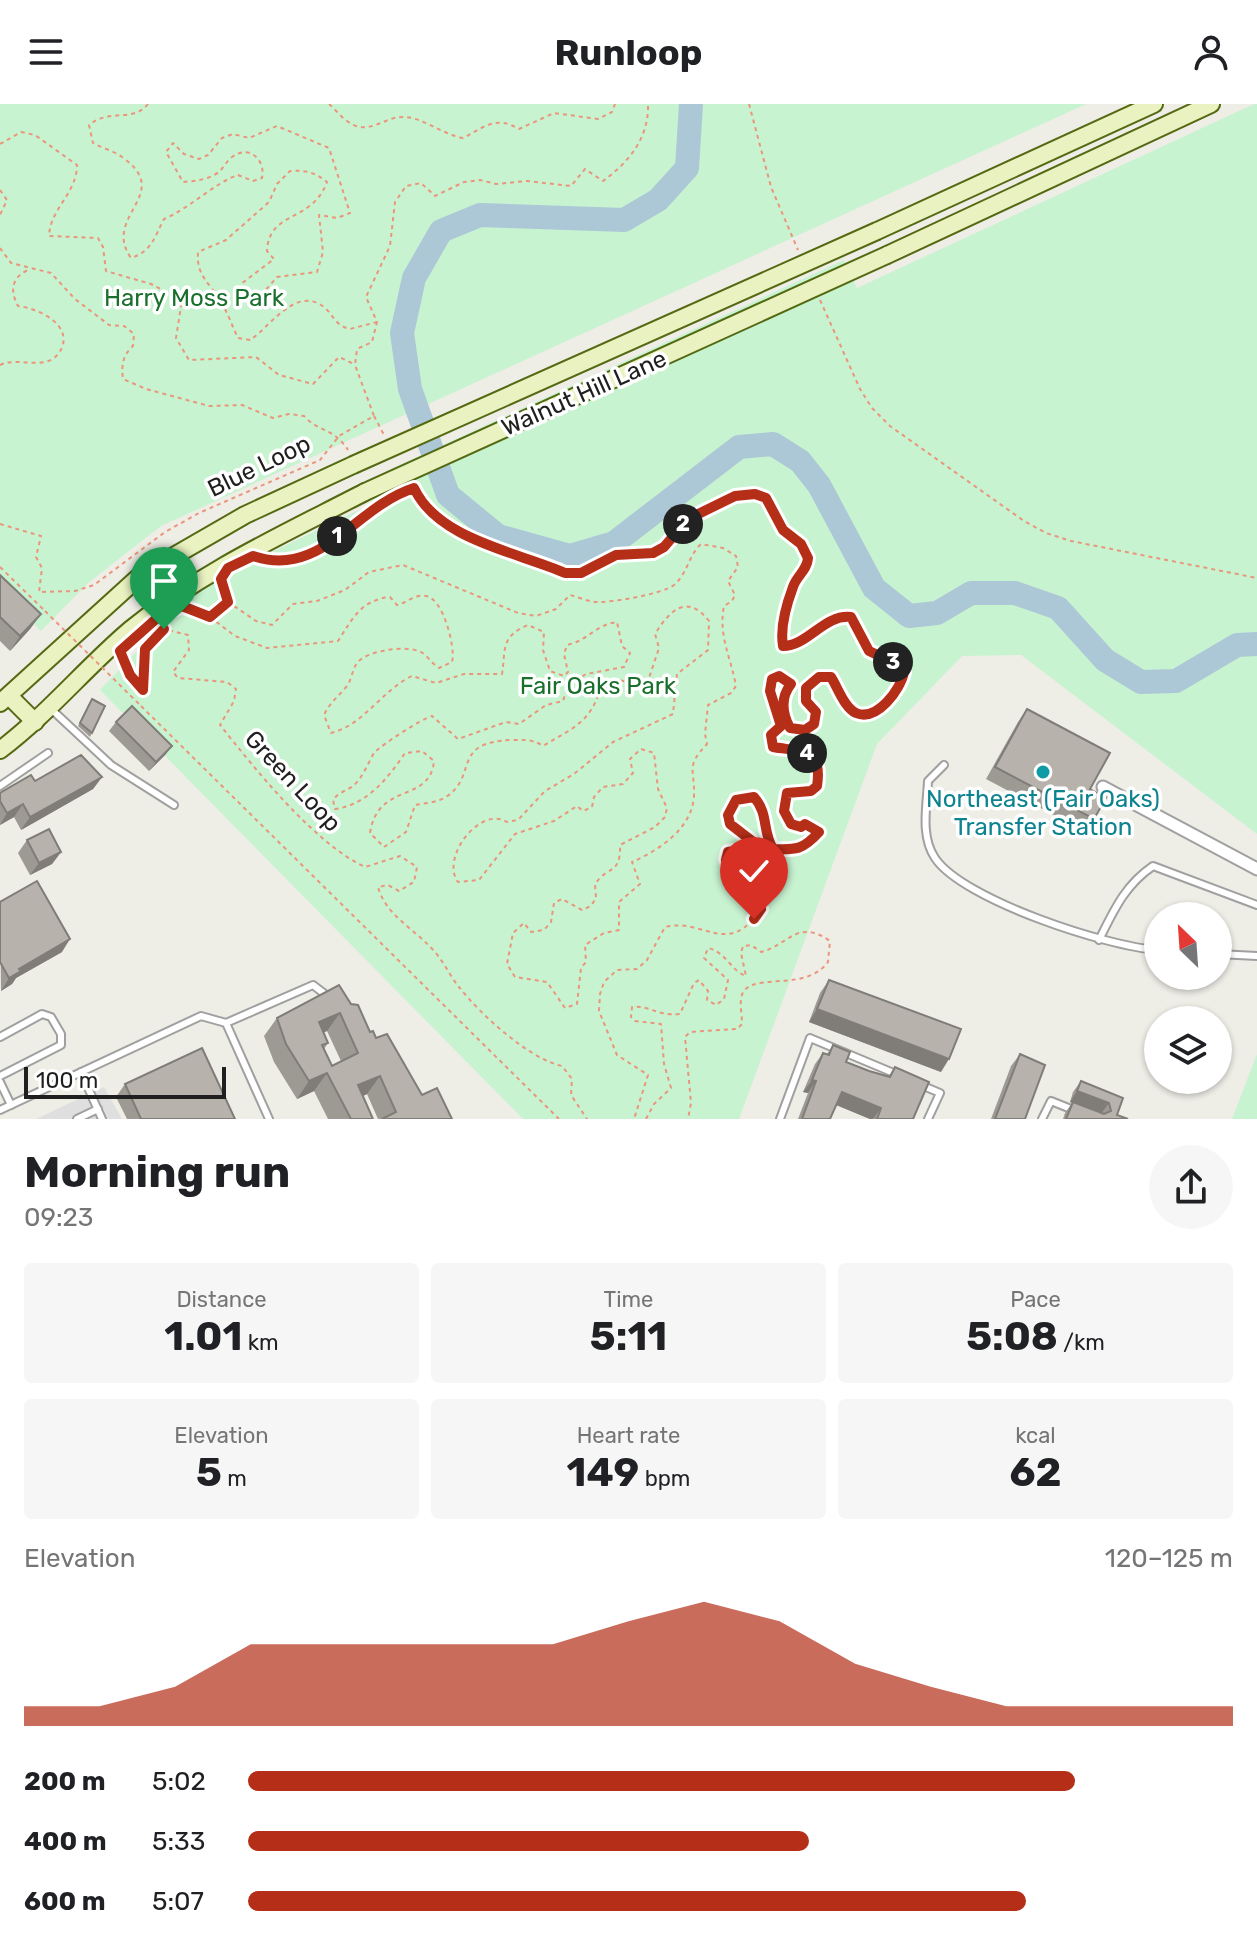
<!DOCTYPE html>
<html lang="en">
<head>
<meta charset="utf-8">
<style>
  body { margin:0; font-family:Rubik,sans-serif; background:#f6f6f6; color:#202124; height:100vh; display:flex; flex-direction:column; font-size:30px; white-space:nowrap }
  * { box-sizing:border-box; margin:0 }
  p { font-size:26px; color:#757577 }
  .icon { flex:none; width:44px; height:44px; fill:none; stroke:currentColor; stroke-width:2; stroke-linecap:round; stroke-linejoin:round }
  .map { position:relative; height:1015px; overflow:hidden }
  .side { display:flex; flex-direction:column; background:#fff; flex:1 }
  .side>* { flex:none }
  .needle { width:52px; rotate:335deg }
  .controls { position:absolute; left:1144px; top:798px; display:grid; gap:16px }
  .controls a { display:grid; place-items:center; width:88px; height:88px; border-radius:50%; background:#fff; box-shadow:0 2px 6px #0004; font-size:40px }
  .scale { position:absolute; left:24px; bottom:20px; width:202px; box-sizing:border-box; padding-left:8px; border:4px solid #1f1f1f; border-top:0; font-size:22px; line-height:28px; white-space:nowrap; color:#1f1f1f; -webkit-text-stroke:6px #fff; paint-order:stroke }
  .pin { position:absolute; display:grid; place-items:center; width:68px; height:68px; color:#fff; margin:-82px -34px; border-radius:50% 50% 50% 0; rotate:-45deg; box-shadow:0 0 8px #0007 }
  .pin .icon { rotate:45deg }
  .km { position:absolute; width:40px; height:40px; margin:-20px; border-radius:50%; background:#222; color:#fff; font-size:22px; line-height:40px; text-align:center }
  .round { display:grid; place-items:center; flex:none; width:84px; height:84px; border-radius:42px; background:#f6f6f6 }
  .head { display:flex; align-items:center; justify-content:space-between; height:136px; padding:0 24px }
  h1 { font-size:44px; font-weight:700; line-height:60px }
  .figures { display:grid; grid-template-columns:repeat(3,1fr); gap:12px; height:136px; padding:8px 24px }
  .figures div { display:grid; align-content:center; border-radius:8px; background:#f6f6f6; text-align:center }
  .figures b { font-size:40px; font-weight:700 }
  .figures small { font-size:22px; font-weight:400 }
  .figures p { font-size:22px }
  .chart { height:224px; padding:16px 24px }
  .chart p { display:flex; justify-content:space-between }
  .chart svg { width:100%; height:144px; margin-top:8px; fill:#b52e18; opacity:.7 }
  ul { padding:0 24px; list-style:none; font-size:26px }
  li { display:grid; grid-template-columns:128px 96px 1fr; align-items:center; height:60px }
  li i { height:20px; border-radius:10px; background:#b52e18 }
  header { display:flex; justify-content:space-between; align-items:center; height:104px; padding:0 24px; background:#fff; font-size:36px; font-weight:700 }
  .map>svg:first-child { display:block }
</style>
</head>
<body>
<header><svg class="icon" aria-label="menu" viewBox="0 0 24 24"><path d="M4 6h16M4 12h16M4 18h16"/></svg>Runloop<svg class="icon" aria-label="person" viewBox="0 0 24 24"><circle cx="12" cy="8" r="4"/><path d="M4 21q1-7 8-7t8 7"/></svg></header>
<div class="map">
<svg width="1257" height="1015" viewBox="0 0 1257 1015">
  <rect width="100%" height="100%" fill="#eeede6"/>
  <g fill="#c8f3d1">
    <polygon points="0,0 1086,0 161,422 88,479 41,527 0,486"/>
    <polygon points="1254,0 1257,0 1257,730 1021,551 962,552 877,640 739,1015 523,1015 100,586 154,529 149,524 192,487 371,400 365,377 844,156 857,184"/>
    <polygon points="1257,950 1257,1015 1232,1015"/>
  </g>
  <polygon fill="#dfdfdf" points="104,983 122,1015 36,1015"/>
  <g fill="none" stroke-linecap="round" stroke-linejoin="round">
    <polyline stroke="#acc7d6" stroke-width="24" points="691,0 687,64 658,96 624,116 480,111 441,127 414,174 402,229 410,285 448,391 498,432 570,452 614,439 739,343 773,340 800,357 819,381 874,484 909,512 937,509 971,489 1015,489 1058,504 1105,556 1141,578 1176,577 1237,541 1257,540"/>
    <g stroke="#a0a0a0" stroke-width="10">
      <g id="service">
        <polyline points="50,604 111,661 174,701"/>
        <path d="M944 661 928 677C927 701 920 732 935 754 963 796 1108 843 1158 846"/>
        <polyline points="0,682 48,649"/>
        <path d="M1099 836C1114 806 1125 781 1153 762L1257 801"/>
        <polyline points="1218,850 1257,852"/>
        <polyline points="226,919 269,1015"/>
        <polyline points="0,933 42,910 51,913 61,930 61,941 0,972"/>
        <polyline points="81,968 102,1015"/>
        <polyline points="0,978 11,1001"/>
        <polyline points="921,981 940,989 928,1015"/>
        <polyline points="0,1006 201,912 226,919 313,881 330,894"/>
        <polyline points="77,1015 98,1005"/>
        <polyline points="780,1015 810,934 896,970"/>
        <polyline points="1042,1015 1051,997 1076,1007"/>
      </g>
    </g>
    <g stroke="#a0a0a0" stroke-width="15">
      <polyline id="minor" points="1103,683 1257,765"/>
    </g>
    <g stroke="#546912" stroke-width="20">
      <g id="secondary">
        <polyline points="877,127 1154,0"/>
        <polyline points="887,151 1211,0"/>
        <polyline points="9,592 35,618"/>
        <polyline points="0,599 141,471 245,411 353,361"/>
        <path d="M0 646C48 610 86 563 131 525 202 467 284 430 365 388"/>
      </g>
    </g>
    <g stroke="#e9967c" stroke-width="2" stroke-dasharray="4 4" stroke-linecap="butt">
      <path d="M148 0C133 19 110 4 89 21L93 39C102 44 114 47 122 53 175 90 101 112 131 154 152 147 154 134 164 115 190 104 216 78 238 71L253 77 262 74C266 56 249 40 232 53 225 58 223 67 214 71 205 76 194 77 183 78L166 48 173 39 184 50 199 55 208 51 222 34 233 30 249 34 277 22 329 44 350 109 337 114 319 111 323 148 317 168 277 173 256 197 241 190V180L274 155 267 147C269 106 312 119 327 78 315 68 305 66 290 67L277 80 269 98 226 136 198 148C196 173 210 178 221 198 228 209 232 222 238 234L250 236C270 223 294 184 321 201 333 208 333 221 350 225L377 218"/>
      <path d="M329 0C335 5 340 12 347 17 369 34 384 11 406 13 425 15 442 30 463 34 485 23 495 11 519 25L554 9 598 15 612 8 615 0"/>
      <polyline points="749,0 771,83 798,146"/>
      <path d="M0 40 21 28 35 31 77 61C77 89 50 105 49 132L98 134 103 143 106 167 151 180 182 196 176 234 189 256 256 253 279 271 313 280 339 253 354 260"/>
      <polyline points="0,86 7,96 0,111"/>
      <path d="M0 144 11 159 51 169 75 195 109 221 124 222 134 230 133 242C123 251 121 261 123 275L146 285 209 302 242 301 273 314 289 310 304 312C318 328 333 323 348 346"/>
      <polyline points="820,196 860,285 872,304 890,322 1024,417 1046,429 1071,437 1257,474"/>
      <path d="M0 261C18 252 45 268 59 249 77 222 38 204 18 202 10 187 11 174 28 166"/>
      <polyline points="374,312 384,331"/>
      <path d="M410 385 414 384C438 436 518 449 565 469H581L616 451 653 449 664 443 688 415 735 392 755 390 766 394 783 426 801 440 808 454C807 467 797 471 793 483 787 499 780 524 783 542 808 542 824 510 851 513L869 547 893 558 904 568C901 585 877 618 856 609 844 603 838 584 831 573H819L806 584V597L816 608 814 620 805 626 790 624C782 609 780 594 791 580L779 572 772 575 770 587 781 622 771 631 773 643C802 648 823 643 817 682L811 687 787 689 784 707 791 720 801 723 805 720 819 728C803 746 796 746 773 745L768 737 766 709 754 693 736 696 728 711 730 720 752 737 747 745 728 748 726 756 761 805C728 855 703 813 665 823L647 856 637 865 617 866 604 878 600 890 599 907 617 951 648 971 634 1015"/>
      <path d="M0 420 41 432 36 453 42 464 39 488 75 487 94 481 165 428 199 409 320 356 339 332 374 312 355 261 357 245 372 238 377 218 366 193 390 142 395 98 406 82 421 79 435 92 464 78 480 76 496 80 527 77 571 82 585 65 603 77C629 58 649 34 648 0"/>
      <path d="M269 456C316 464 344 424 379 399"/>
      <polyline points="0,463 45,507"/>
      <polyline points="185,503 210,513 228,498 221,480"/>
      <path d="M210 513 235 532 267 544 338 537C353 514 361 496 390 493L397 501C407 499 414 490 426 492 443 494 456 544 452 558L439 564C432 560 428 552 421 548 407 541 367 546 357 559 352 566 352 575 347 582 338 593 330 598 324 611L331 629C364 621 382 586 412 572L436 579 464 570H502C506 545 500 533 528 521L544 528 543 546 550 567 564 572 568 568 564 550 567 541C589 536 595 521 617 518L622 542 630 549 624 563 586 570 568 582 563 597 546 601 519 620 506 618 458 635 432 612C423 614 381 641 374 649 368 659 362 675 353 682 345 688 340 687 333 696L335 705C367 701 388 674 405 649L422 647 434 657C430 700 378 677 370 729L384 743 406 728 415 701C425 699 436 699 446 693 479 671 450 638 512 636 524 636 533 635 543 642 571 625 590 619 600 586L619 576 635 580 649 574 659 544 655 530C670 506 687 489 709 517L708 546 677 570 673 610 613 638 574 670 545 687 518 716 507 718C480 701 440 754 458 778L479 776 515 730 554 717 577 702 583 707 592 703 594 693 603 683 623 680 633 669 630 655 641 645 654 649 658 685 667 704 665 713 655 723 620 741C621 771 608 761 595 780L596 794 591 802 582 806 562 795 554 799 551 818 544 826 531 828 524 819 513 829 507 860 515 873 547 878 565 904 577 900 581 864 586 858 585 841 604 829 619 826V798L640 780 632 758C659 746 692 725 694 692 695 665 685 663 707 640L705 630 708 601 731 589 736 582C731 554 718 531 724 502L732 497 735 491 728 477 738 463 736 452 723 444 701 440C688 452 688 469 674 481 663 490 610 499 595 498 587 497 578 493 570 491L556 505 536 512 518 509 403 461 369 468 345 486 317 497 293 500 272 521 256 517 228 498"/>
      <path d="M123 553 130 571 143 586C148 556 137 548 164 525L188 531 189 546 173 568 178 574 227 578 236 585 234 597 220 621C256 666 314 739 365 763L400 752 417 763 414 778 399 787 388 781 378 783C386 812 415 825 434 847 444 858 450 872 459 883 480 910 529 955 562 962L572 975 571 991 587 1015"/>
      <polyline points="141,602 559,1015"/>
      <path d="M646 1015 654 1000 671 984 664 960 661 920 635 917 631 913 632 903C651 901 655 912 680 910L694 879 699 876 708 887 707 896 716 901 724 895 728 876 704 854 708 844C726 848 731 867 746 872L741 849 743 842 751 841 761 848C789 841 797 814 830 837L828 858C804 891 745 864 741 895 740 902 742 912 742 920L737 925 690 928 685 933 691 999 688 1015"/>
    </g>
    <use href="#service" stroke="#fff" stroke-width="6"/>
    <use href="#minor" stroke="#fff" stroke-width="11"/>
    <use href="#secondary" stroke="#e9f2c0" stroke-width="16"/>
    <g stroke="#546912" stroke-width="20" stroke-linecap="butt">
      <g id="secondary-bridge">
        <polyline points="353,361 877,127"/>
        <polyline points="365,388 887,151"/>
      </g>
    </g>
    <polyline stroke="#e9967c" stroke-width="2" stroke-dasharray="4 4" stroke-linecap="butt" points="45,507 141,602"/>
    <use href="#secondary-bridge" stroke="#e9f2c0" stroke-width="16"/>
  </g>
  <g fill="#9d9a94" fill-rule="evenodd">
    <polygon points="0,471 41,510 30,525 10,547 0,537"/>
    <polygon points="90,598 92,629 90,633 78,622"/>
    <polygon points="1027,605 1090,685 1094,715 1086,728 986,675 1018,618"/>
    <polygon points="116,618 172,642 165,651 149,667 109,627"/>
    <polygon points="102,673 93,685 21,726 14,713 0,721 0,689 35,677"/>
    <polygon points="27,736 61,748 52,760 30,771 18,749"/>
    <polygon points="0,798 62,848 16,874 12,880 1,887"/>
    <polygon points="829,876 941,968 809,918 820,889"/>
    <path d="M339 881 370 928 376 934 422 991 452 1015H378L367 990 363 992 373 1015H328L314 987 297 995 274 958 264 932 277 914ZM327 927 341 957 332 962 324 945 328 939 324 928Z"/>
    <polygon points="833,941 846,958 869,967 888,973 895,963 913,1015 870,1015 836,1001 830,1015 798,1015 808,989 803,988 815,960 823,949 827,950"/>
    <polygon points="1020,950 1025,1015 991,1015 1011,962"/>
    <polygon points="1081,977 1123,994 1117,1011 1128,1015 1063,1015 1065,1009 1072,999 1070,998 1073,988"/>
    <polygon points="125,980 235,1015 127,1015 116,993"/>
  </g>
  <g fill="#807d78">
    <polygon points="41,510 30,525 10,547 20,532"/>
    <polygon points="172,642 165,651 149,667 156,658"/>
    <polygon points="102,673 93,685 21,726 30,713"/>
    <polygon points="23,700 14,713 0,721 7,709"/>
    <polygon points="61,748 52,760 30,771 39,759"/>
    <polygon points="70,835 62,848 16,874 12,880 1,887 9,874 19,865"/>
    <polygon points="817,905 949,955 941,968 809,918"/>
    <polygon points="340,909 327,927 306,936 319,918"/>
    <polygon points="327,969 314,987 297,995 309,977"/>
    <polygon points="380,972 367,990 346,1000 358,981"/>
    <polygon points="812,976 816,977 808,989 803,988"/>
    <polygon points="1077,987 1109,999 1101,1010 1070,998"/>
    <polygon points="842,988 881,1004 873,1015 870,1015 834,1000"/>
  </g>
  <g fill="#b7b3ac" stroke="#807d78" stroke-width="2" fill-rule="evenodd">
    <polygon points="0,471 41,510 20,532 0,513"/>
    <polygon points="92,595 105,602 92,629 80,619"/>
    <polygon points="132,602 172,642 156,658 116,618"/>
    <polygon points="1027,605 1110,649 1090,685 1106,694 1094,715 995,663"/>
    <polygon points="81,651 102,673 30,713 23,700 7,709 0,697 0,689 31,671 35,677"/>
    <polygon points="49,725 61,748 39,759 27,736"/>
    <polygon points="37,777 70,835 19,865 21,867 9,874 0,858 0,798"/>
    <polygon points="829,876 961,925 949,955 817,905"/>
    <path d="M339 881 351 900 358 901 370 928 373 927 376 934 387 930 422 991 437 984 452 1015H382L396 1008 380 972 358 981 373 1015H351L327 969 309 977 286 940 277 914ZM340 909 358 949 332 962 322 941 328 939 319 918Z"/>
    <polygon points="833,941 850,948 846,958 869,967 890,973 895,963 929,978 913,1015 877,1015 881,1004 842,988 830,1015 802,1015 816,977 812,976 823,949 829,951"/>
    <polygon points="202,944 235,1015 141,1015 125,980"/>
    <polygon points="1020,950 1045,961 1025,1015 995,1015"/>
    <polygon points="1081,977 1123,994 1117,1011 1128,1015 1066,1015 1073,998 1104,1010 1111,1007 1109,999 1077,987"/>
  </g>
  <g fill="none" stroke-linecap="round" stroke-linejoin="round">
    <g stroke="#fff" stroke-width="16">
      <path id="route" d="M164 525 145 545 143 586 130 571 120 547 156 515 182 502 210 513 228 498 221 475 228 464 253 452C322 475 353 404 414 384 438 436 518 448 565 469H581L616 451 653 449 664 443 688 415 735 392 755 390 766 394 783 426 801 440 808 454C807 467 797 471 793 483 787 499 780 524 783 542 808 542 824 510 851 513L869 547 893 558 904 568C901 585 877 618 856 609 844 603 838 584 831 573H819L806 584V597L816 608 814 620 805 626 790 624C782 609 780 594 791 580L779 572 772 575 770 587 781 622 771 631 773 643C802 648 823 643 817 682L811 687 787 689 784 707 791 720 801 723 805 720 819 728C803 746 796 746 773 745 762 727 769 710 754 693L736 696 728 711 730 720 752 737 747 745 728 748 726 756 761 805 754 815"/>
    </g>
    <use href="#route" stroke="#b52e18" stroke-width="10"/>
  </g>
  <circle fill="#0f9aa8" stroke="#fff" stroke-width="3" cx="1043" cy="668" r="8"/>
  <g text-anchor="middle" stroke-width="7" stroke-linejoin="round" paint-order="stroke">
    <g font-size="24" fill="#19702c" stroke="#fff">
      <text x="194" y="202">Harry Moss Park</text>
      <text x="598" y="590">Fair Oaks Park</text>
    </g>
    <g font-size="24" fill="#1f1f1f" stroke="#fff">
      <text transform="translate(584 289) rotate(-24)" y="8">Walnut Hill Lane</text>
      <text transform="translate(259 362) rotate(-26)" y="8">Blue Loop</text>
      <text transform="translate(293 677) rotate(47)" y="8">Green Loop</text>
    </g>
    <g font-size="24" fill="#0d838f" stroke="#fff">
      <text x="1043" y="703">Northeast (Fair Oaks)<tspan x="1043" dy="28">Transfer Station</tspan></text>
    </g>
  </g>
</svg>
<div class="controls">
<a><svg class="needle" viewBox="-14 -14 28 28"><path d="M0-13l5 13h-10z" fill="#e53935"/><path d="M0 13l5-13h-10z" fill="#757577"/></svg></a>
<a><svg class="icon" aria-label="layers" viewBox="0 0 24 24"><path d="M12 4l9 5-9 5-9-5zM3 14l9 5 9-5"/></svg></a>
</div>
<div class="scale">100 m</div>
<div class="pin" style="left:164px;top:525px;background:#1e9e55"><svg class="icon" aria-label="arrive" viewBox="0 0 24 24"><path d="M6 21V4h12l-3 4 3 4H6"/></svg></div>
<div class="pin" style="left:754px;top:815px;background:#d93025"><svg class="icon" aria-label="check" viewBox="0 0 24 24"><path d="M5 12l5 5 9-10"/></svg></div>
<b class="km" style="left:337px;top:432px">1</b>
<b class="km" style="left:683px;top:420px">2</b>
<b class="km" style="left:893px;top:558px">3</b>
<b class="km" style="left:807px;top:649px">4</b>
</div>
<section class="side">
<div class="head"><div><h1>Morning run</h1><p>09:23</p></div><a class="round"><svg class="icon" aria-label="share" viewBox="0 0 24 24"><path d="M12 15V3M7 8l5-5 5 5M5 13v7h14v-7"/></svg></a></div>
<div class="figures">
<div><p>Distance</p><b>1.01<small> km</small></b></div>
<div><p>Time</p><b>5:11</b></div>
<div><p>Pace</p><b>5:08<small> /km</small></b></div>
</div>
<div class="figures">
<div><p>Elevation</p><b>5<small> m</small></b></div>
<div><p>Heart rate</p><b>149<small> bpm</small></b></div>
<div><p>kcal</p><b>62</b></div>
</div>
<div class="chart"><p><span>Elevation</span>120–125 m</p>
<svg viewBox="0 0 160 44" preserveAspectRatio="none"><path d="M0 44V38L10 38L20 32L30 19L40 19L50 19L60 19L70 19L80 12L90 6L100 12L110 25L120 32L130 38L140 38L150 38L160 38V44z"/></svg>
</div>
<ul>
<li><b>200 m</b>5:02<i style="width:84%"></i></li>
<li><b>400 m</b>5:33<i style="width:57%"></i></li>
<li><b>600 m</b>5:07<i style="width:79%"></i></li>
</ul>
</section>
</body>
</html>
